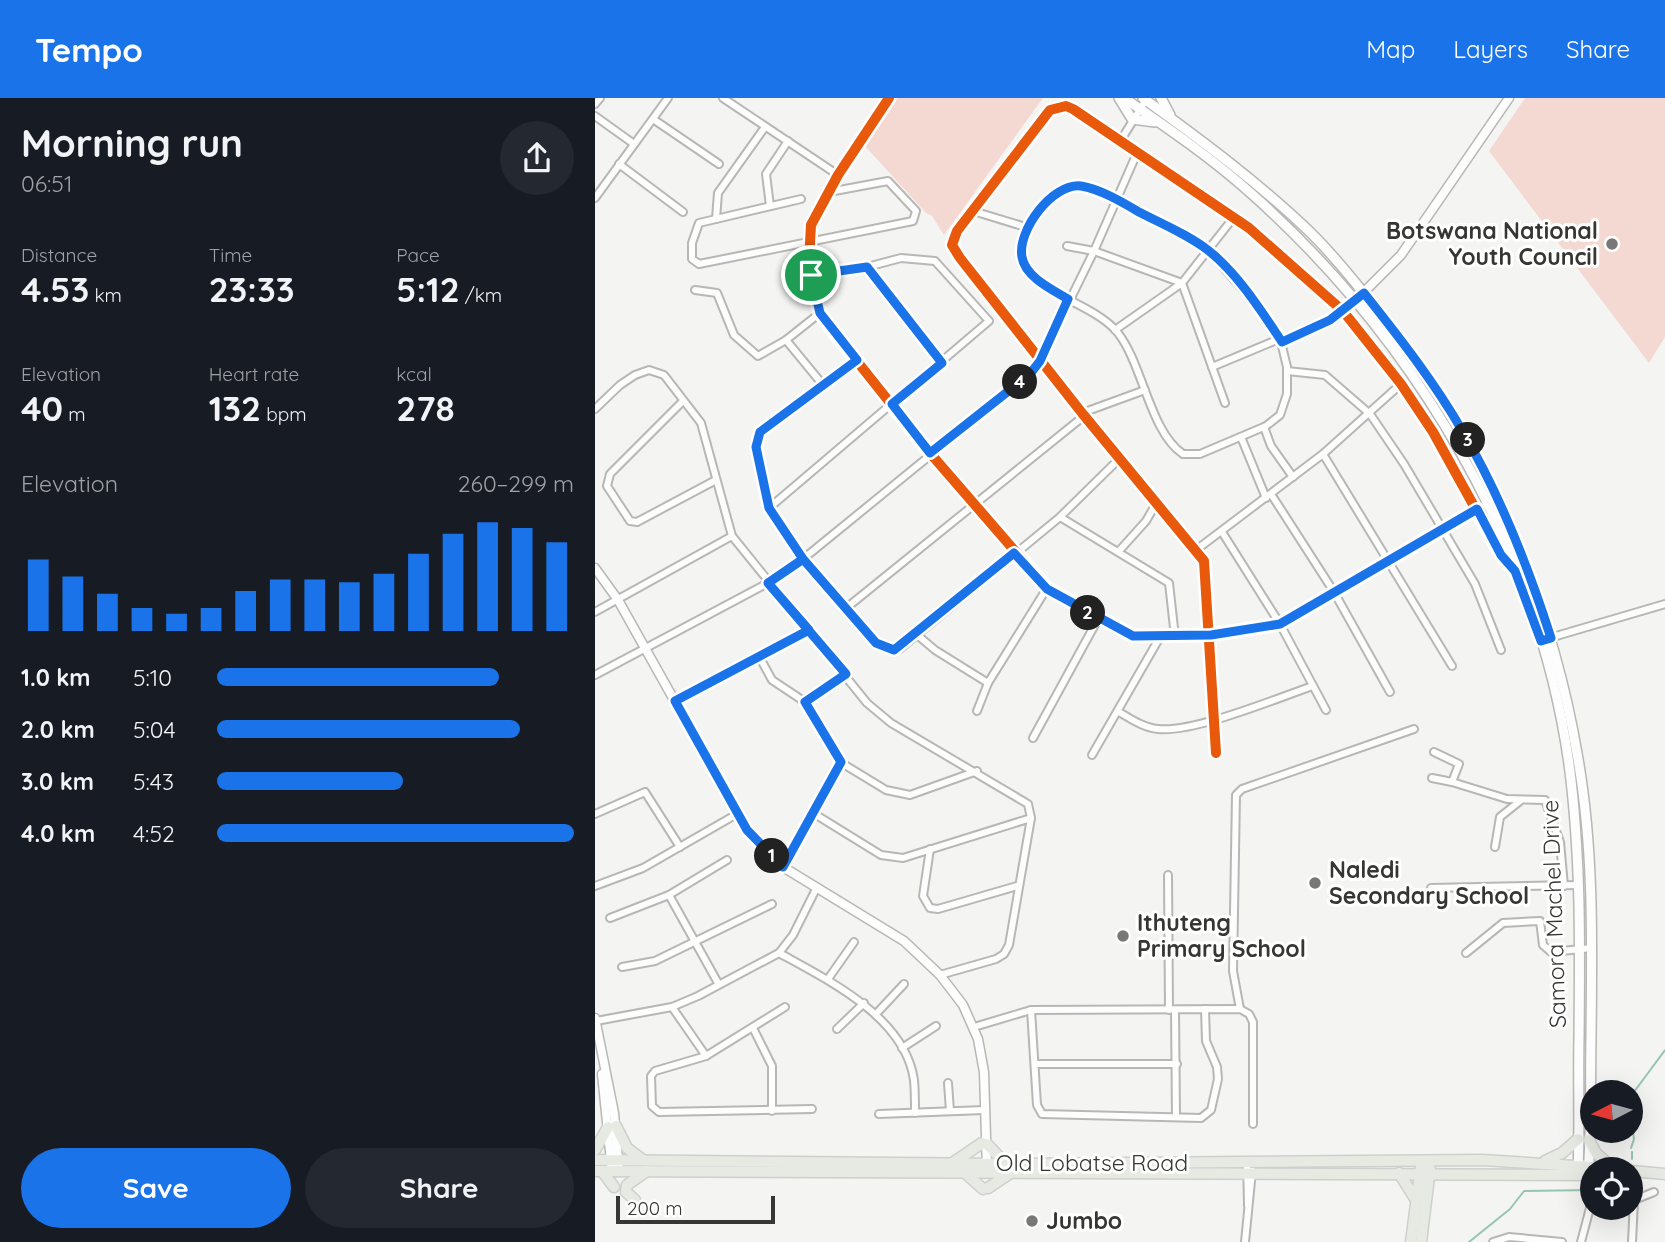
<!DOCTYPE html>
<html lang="en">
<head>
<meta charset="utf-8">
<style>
  body { margin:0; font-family:Quicksand,sans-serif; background:#242831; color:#f1f3f6; height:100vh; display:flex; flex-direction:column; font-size:26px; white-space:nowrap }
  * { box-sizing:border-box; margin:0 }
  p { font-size:23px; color:#9ea1a6 }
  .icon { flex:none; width:38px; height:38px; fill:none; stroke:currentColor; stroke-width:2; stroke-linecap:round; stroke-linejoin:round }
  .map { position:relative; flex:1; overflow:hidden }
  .details { display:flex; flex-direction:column; background:#171b24; width:595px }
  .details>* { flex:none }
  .needle { width:46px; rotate:264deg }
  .fabs { position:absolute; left:985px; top:982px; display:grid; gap:14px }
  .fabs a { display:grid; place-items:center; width:63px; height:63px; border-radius:50%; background:#171b24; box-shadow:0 7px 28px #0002; font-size:35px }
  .scale { position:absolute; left:21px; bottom:18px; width:159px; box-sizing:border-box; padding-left:7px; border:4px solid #363634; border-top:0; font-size:19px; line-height:24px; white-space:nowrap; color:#363634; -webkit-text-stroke:5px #fff; paint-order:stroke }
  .pin { position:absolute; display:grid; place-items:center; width:60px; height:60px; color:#fff; margin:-30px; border:4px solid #fff; border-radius:50%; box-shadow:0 2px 7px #0007 }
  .km { position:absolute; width:35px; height:35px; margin:-18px; border-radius:50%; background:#222; color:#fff; font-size:19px; line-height:35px; text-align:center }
  .round { display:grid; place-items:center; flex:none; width:74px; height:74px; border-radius:37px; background:#242831 }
  .overview { display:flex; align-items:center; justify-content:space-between; height:119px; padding:0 21px }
  h1 { font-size:38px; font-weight:700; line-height:52px }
  .metrics { display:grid; grid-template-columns:repeat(3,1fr); gap:10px; height:119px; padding:7px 21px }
  .metrics div { display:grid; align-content:center }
  .metrics b { font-size:35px; font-weight:700 }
  .metrics small { font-size:19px; font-weight:400 }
  .metrics p { font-size:19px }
  .chart { height:196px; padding:14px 21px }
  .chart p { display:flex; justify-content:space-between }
  .chart svg { width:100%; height:126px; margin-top:7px; stroke:#1a73e8; stroke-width:6 }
  .cta { display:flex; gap:14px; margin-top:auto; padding:14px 21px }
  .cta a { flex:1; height:80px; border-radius:42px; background:#1a73e8; color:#fff; font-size:28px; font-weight:700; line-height:80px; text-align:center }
  .cta a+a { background:#242831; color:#f1f3f6 }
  ul { padding:0 21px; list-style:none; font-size:23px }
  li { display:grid; grid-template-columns:112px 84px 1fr; align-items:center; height:52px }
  li i { height:18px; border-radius:9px; background:#1a73e8 }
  header { display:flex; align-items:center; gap:42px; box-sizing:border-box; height:98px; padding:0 35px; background:#1a73e8; color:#fff }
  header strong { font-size:33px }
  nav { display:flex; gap:38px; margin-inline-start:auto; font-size:24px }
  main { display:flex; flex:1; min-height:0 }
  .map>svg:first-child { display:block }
</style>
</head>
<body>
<header>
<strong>Tempo</strong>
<nav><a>Map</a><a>Layers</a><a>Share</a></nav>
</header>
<main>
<section class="details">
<div class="overview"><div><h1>Morning run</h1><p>06:51</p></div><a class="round"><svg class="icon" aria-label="share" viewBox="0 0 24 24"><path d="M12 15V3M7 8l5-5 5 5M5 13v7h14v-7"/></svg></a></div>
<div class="metrics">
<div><p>Distance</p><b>4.53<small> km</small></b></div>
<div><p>Time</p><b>23:33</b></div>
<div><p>Pace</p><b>5:12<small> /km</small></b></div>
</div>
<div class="metrics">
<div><p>Elevation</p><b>40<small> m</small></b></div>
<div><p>Heart rate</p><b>132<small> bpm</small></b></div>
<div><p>kcal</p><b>278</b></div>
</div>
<div class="chart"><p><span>Elevation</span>260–299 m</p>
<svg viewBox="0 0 160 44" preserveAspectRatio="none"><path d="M5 44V19M15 44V25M25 44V31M35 44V36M45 44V38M55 44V36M65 44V30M75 44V26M85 44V26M95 44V27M105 44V24M115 44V17M125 44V10M135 44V6M145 44V8M155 44V13"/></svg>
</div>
<ul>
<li><b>1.0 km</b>5:10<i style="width:79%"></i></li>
<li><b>2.0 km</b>5:04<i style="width:85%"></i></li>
<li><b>3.0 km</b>5:43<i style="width:52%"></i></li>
<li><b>4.0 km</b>4:52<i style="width:100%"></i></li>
</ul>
<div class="cta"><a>Save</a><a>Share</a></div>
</section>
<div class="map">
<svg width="1070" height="1144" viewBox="0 0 1070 1144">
  <rect width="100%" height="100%" fill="#f4f4f2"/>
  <g fill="#f3d9d2">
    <polygon points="301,0 448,0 349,137 337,118 331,115 270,48"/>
    <polygon points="930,0 1070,0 1070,239 1054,265 894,53"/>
  </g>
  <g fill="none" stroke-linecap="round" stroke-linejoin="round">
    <g stroke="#96c5b4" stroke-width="2">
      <polyline points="1036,998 1070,952"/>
      <polyline points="1036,1021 1039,1041 1036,1050"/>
      <polyline points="1037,1054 1037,1061"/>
      <polyline points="874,1144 915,1111 929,1093 998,1092"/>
    </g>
    <g stroke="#b7b7b5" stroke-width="10">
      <g id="minor">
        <polyline points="128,0 243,77"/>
        <polyline points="294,0 243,77 216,127 214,163 219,195 225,215 238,233 335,355 452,490 538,538 616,537 685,526 882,411"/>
        <polyline points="0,6 5,0"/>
        <polyline points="0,18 39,46"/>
        <polyline points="58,21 124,66"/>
        <polyline points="526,42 552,0"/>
        <polyline points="24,66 88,114"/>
        <path d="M486 88 523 101 614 153 664 210 686 244 692 269V296L685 317 671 328 605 356H588C555 334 548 267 523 235 493 196 393 191 440 121 452 103 464 90 486 88Z"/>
        <polyline points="0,100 73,0"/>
        <polyline points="206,101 104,125 97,145 97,161 104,166 318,123 321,113 293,83 234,94"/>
        <polyline points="175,108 171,76 193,43"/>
        <polyline points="378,113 434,130"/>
        <polyline points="121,121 123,95 170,29"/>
        <polyline points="472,148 499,153 587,185 630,305"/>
        <polyline points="216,177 272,169 347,265"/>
        <polyline points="100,192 122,195 139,237 163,258 191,242 225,215"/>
        <polyline points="520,232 587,185 639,119"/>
        <polyline points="191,242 228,287"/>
        <polyline points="686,244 735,222 760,203"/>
        <path d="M262 262 165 334 161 349 174 410 208 461 281 545C290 550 296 554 306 550L465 419 524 361"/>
        <polyline points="617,269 684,241"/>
        <polyline points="692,273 730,277 775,316 809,366 880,486 906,552"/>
        <polyline points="88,303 15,376 12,388 35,423 42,424 121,382"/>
        <polyline points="0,311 25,287 40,277 54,272 69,277 106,325 137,438 272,605 296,625 433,706 436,720 414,847 409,856 401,861 345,877"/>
        <polyline points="487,315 550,292"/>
        <polyline points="669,329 676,348 698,379"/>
        <polyline points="646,339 671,400"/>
        <polyline points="728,356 857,568"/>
        <polyline points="676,396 739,494 795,594"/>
        <polyline points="174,410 394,223 340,163 306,160 272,169"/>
        <polyline points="465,419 574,485 580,539"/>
        <polyline points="627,434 685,526 731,612"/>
        <polyline points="601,452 728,356 806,286"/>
        <polyline points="524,453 551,423 562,404"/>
        <polyline points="250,511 489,318"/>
        <polyline points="0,514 137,438"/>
        <polyline points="320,535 340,552 393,585"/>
        <polyline points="951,541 1070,506"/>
        <polyline points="165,560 177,582 210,604 245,664 291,692 315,697 382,673"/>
        <polyline points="0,577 173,485 208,461 435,276 445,263 499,153 542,55"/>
        <polyline points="80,603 214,532"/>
        <polyline points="210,604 251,576"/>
        <polyline points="382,613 393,585 452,490"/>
        <path d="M524 614C536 621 549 630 563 631 599 635 682 600 718 588"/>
        <polyline points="438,640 503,521"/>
        <polyline points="621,655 609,463 487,315 365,160 357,147 362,133 455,12 471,8 478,11 654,130 748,213 806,286 838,334 906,457 918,471"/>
        <polyline points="497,657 565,539"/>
        <polyline points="837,680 857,684 864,666 839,654"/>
        <polyline points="857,684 912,701 950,702 965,744 969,788"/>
        <polyline points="218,715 286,757 308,760 436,720"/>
        <polyline points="0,716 50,694 85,749"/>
        <polyline points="900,749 905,719 925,703"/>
        <polyline points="335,751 328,798 335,810 343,811 422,788"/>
        <polyline points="188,769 245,664"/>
        <polyline points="573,777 574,912"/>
        <polyline points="0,788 48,770 142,716"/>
        <polyline points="836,790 984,787"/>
        <polyline points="74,797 123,885"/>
        <polyline points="15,820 74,797 132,762"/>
        <path d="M184 855C233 882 310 919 319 982 320 993 320 1004 320 1015"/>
        <polyline points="871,855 908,825 945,823 948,847 956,854 997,850"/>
        <polyline points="27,869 60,863 177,806"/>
        <polyline points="233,881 259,844"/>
        <polyline points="77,909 111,958"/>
        <polyline points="190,909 111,958 60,973 56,978 57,1008 64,1014 217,1011"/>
        <polyline points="645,911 638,873 641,697 647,691 819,631"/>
        <polyline points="436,912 442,1007 447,1016 606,1020 616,1012 623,981 622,969 611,943 610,911"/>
        <polyline points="580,912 581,1019"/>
        <polyline points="281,916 309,886"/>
        <polyline points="1,923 77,909 103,898 184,855 198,837 221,791"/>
        <polyline points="379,929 436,912 645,911 654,916 658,924 658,1026"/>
        <polyline points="158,930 177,968 177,1013"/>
        <polyline points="242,931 269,905"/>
        <polyline points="307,950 341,928"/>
        <polyline points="440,966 582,966"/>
        <polyline points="353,985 355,1013"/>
        <polyline points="284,1016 389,1012"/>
        <polyline points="652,1064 653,1107"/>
        <polyline points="650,1144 657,1073"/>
        <polyline points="898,1144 914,1139 967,1144"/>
        <polyline points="986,1144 996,1106"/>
        <polyline points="1037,1144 1039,1102 1059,1094"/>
      </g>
    </g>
    <g stroke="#b7b7b5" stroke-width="11">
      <g id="tertiary">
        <polyline points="760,203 806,157 914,0"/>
        <polyline points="0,470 23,502 152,732 188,769 309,843 345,877 368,907 383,941 389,974 392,1072"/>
        <polyline points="0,920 19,1015 24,1073"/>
        <polyline points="7,976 17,1073"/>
      </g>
    </g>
    <g stroke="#b7b7b5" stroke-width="12">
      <g id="secondary">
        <polyline points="524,0 537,21 560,24"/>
        <path d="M529 0C573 30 618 61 658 97 821 243 943 447 974 666 986 757 985 848 984 939 983 984 985 1030 983 1075"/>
        <path d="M548 0C606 42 664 85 716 135 742 161 766 191 788 220 890 349 956 499 983 661 999 753 997 847 996 939 995 984 997 1030 993 1075"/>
        <polyline points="566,0 575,17"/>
      </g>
    </g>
    <g stroke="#cfcfce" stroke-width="13">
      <g id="primary">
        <polyline points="21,1028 32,1050 48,1062"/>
        <polyline points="994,1042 1001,1055 1018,1070"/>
        <polyline points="392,1046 410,1065"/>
        <polyline points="0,1052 13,1029"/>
        <polyline points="0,1062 411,1066 887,1062 1028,1071"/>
        <polyline points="950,1063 967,1055 983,1041"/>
        <polyline points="359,1064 387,1045"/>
        <polyline points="0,1073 998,1077"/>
        <polyline points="7,1073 19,1089"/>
        <polyline points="1036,1073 1070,1076"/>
        <polyline points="369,1074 388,1091"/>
        <polyline points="804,1075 821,1102"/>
        <polyline points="393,1090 414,1076"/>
        <polyline points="40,1102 31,1094 32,1087 52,1073"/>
        <polyline points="816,1144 826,1068"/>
        <polyline points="826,1144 835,1071"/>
      </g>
    </g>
    <use href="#minor" stroke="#fdfdfd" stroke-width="6"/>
    <use href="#tertiary" stroke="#fdfdfd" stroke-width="8"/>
    <use href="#secondary" stroke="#fdfdfd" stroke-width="9"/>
    <use href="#primary" stroke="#e6eae3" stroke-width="10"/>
    <g stroke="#fff" stroke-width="15">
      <g id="cycleway">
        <polyline points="294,0 243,77 216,127 214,163 219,195 225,215 238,233 335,355 452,490 538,538 616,537 685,526 882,411"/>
        <polyline points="621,655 609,463 487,315 365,160 357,147 362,133 455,12 471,8 478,11 654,130 748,213 806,286 838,334 906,457 920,473"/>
      </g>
    </g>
    <use href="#cycleway" stroke="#e8590c" stroke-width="10"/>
  </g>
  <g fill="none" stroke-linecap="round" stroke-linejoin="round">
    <g stroke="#fff" stroke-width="14">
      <path id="route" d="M216 177 225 215 262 262 165 334 161 349 174 410 208 461 173 485 214 532 80 603 152 732 188 769 246 664 210 604 251 576 173 485 204 464 208 461 281 545 299 552 419 455 452 491 538 538 616 537 685 526 882 411 906 457 920 473 946 543 956 540C933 468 906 399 868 334 840 285 804 239 769 195L735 222 687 244C667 214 643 176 614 153 594 137 567 126 544 114 527 104 505 91 486 88 457 85 422 133 427 159 430 179 458 192 473 201L445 263 435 276 335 355 297 306 347 265 272 169 216 177"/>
    </g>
    <use href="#route" stroke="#1a73e8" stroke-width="9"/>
  </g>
  <g fill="#787876" stroke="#fff" stroke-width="2.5">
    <circle cx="1017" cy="146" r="7"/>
    <circle cx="720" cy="785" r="7"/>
    <circle cx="528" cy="838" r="7"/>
    <circle cx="437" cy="1123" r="7"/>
  </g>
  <g text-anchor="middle" stroke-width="6" stroke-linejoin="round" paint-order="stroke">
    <g font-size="23" font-weight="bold" fill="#363634" stroke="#fff" text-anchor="start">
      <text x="1003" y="141" text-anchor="end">Botswana National<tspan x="1003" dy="26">Youth Council</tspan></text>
      <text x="734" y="780">Naledi<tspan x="734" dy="26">Secondary School</tspan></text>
      <text x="542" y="833">Ithuteng<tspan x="542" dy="26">Primary School</tspan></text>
      <text x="451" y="1131">Jumbo</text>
    </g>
    <g font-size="23" fill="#363634" stroke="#fff">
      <text transform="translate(959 816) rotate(-92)" y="8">Samora Machel Drive</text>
      <text x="497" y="1073">Old Lobatse Road</text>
    </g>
  </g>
</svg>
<div class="fabs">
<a><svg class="needle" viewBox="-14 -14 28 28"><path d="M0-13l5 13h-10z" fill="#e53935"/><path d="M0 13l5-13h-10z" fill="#9ea1a6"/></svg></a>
<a><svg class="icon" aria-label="locate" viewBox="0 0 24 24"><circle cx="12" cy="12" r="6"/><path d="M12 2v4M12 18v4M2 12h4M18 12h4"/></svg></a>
</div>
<div class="scale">200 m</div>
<div class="pin" style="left:216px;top:177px;background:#1e9e55"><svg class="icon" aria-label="arrive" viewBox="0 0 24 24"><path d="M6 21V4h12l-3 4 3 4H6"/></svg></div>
<b class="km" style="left:177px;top:758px">1</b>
<b class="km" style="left:493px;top:515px">2</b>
<b class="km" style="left:873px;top:342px">3</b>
<b class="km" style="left:425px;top:284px">4</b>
</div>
</main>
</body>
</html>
